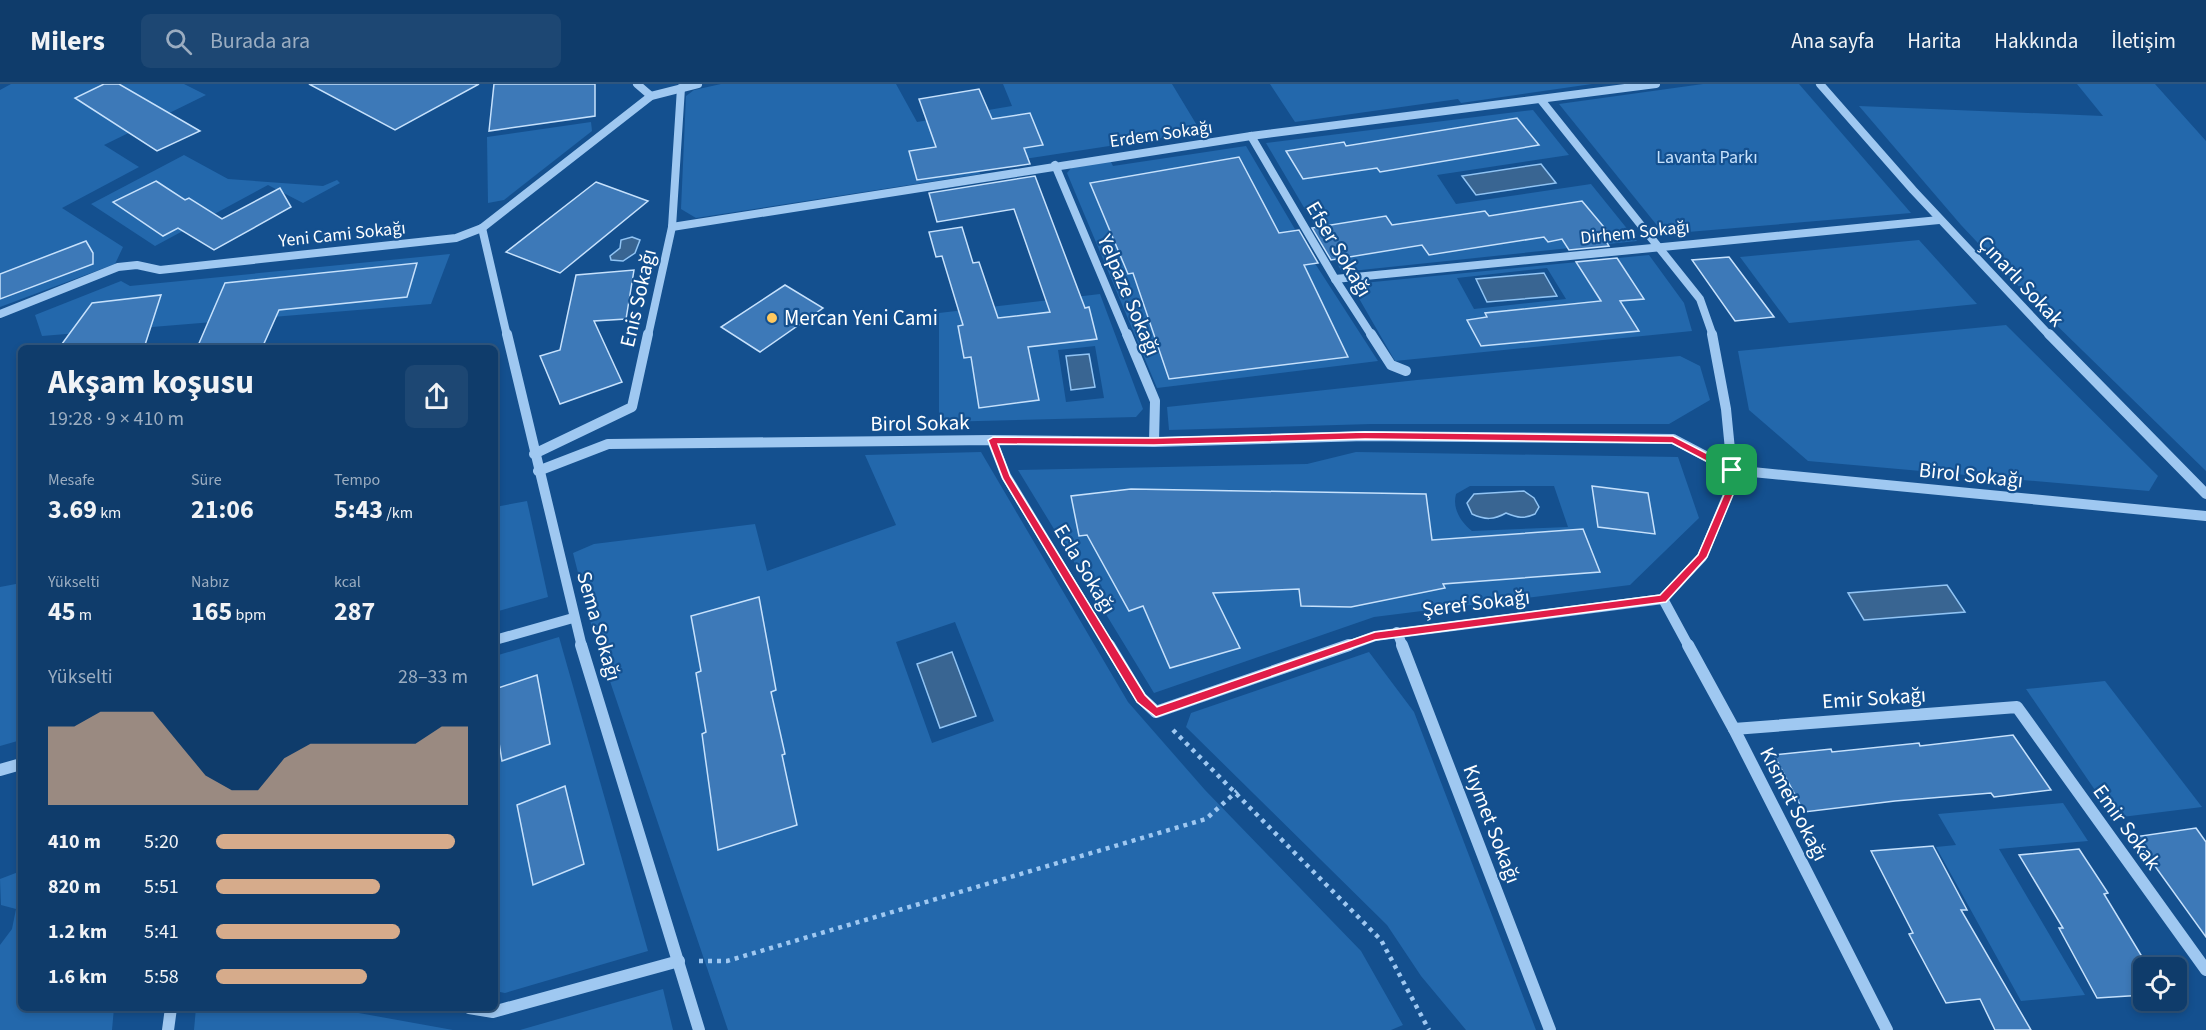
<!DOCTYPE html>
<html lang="tr">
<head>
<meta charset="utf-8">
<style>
  body { margin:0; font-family:"Source Sans 3",sans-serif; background:#1d4773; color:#f1f3f6; height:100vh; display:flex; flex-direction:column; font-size:22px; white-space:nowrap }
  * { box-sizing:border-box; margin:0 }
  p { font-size:20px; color:#9badc1 }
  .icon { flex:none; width:33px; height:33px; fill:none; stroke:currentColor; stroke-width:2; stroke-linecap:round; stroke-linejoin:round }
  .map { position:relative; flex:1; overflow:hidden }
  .panel { position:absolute; left:18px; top:261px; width:480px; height:666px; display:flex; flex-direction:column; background:#0f3c6b; border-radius:9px; box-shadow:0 3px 9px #0003,0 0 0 2px #2f567e }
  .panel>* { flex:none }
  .tools { position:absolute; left:2133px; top:873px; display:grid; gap:12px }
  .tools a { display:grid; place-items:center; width:54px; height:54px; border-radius:9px; background:#0f3c6b; box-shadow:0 3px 9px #0003,0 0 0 2px #2f567e; font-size:30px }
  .pin { position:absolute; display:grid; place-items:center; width:51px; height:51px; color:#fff; margin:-26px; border-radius:12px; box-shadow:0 3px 9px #0006 }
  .round { display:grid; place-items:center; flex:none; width:63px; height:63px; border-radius:9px; background:#1d4773 }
  .headline { display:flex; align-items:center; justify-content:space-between; height:102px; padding:0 30px }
  h1 { font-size:33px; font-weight:700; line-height:45px }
  .metrics { display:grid; grid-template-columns:repeat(3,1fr); gap:9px; height:102px; padding:6px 30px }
  .metrics div { display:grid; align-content:center }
  .metrics b { font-size:26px; font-weight:700 }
  .metrics small { font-size:16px; font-weight:400 }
  .metrics p { font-size:16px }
  .chart { height:168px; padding:12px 30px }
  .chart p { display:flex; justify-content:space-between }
  .chart svg { width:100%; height:108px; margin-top:6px; fill:#d6ab8b; opacity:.7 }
  ul { padding:0 30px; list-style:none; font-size:20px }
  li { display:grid; grid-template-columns:96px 72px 1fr; align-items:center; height:45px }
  li i { height:15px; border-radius:8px; background:#d6ab8b }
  header { display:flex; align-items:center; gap:36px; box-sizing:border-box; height:84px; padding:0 30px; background:#0f3c6b; border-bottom:2px solid #2f567e }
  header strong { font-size:28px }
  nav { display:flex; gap:33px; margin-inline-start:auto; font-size:21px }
  .search { width:420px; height:54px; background:#1d4773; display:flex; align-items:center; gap:15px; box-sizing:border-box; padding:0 21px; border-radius:9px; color:#9badc1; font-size:22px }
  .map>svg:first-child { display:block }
</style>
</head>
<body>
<header>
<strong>Milers</strong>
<div class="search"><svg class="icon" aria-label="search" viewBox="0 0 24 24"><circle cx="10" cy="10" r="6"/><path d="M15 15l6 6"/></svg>Burada ara</div>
<nav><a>Ana sayfa</a><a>Harita</a><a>Hakkında</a><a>İletişim</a></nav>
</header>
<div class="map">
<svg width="2206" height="946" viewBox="0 0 2206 946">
  <rect width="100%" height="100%" fill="#14508f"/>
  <g fill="#2368ac" fill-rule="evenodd">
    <polygon points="11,0 184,0 206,11 104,61 139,83 62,124 123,163 115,180 0,223 0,6"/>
    <polygon points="721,0 896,0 917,38 1012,22 1003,0 1172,0 1201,48 978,82 980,90 696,134 681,125 686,12 694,6"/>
    <polygon points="1270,0 1592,0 1461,19 1458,15 1295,38"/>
    <polygon points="1703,0 1799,0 1911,129 1664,150 1559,20"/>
    <polygon points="2077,0 2155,0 2206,57 2206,387 2042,227 1961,141 1859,22 2103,32"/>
    <polygon points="1533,26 1569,71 1437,91 1456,120 1591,100 1637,157 1342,188 1266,59"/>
    <polygon points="591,38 592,47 504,116 488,119 487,53"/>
    <polygon points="1246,62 1316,181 1378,277 1157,304 1067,89 1072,83 1110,76 1113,82"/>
    <polygon points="184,71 228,95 323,102 337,96 340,99 303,119 268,101 155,162 91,120"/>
    <polygon points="1919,156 1977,220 1789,239 1740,173"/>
    <polygon points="450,170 431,220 42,252 35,231 121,197 130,202"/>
    <path d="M1649 171 1684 219 1692 247 1395 277 1353 204 1363 199ZM1547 184 1566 215 1474 225 1457 194Z"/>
    <path d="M1100 210 1143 325 1136 333 939 338V229ZM1095 262 1104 314 1066 318 1058 266Z"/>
    <polygon points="2006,241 2158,392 2149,407 1808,377 1749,326 1738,267"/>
    <polygon points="1680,272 1700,282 1710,316 1669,340 1371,340 1169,346 1167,323 1417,296"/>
    <path d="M981 368 1128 618 1205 706 1361 867 1403 941 1391 946H728L592 544 573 469 594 460 755 440 767 487 896 441 865 371ZM955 538 994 637 932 659 896 558Z"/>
    <path d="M1356 368 1678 373 1699 434 1630 501 1374 533 1154 609 1018 386 1307 380ZM1470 402H1554L1568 443 1472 447C1461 438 1452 425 1456 410Z"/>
    <polygon points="527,417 548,513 495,528 495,423"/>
    <polygon points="21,499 21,656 0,662 0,503"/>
    <polygon points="559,553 648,867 505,909 495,907 495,572"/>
    <polygon points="1369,568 1414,628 1536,946 1466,946 1421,892 1387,841 1186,643 1191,629"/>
    <polygon points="2105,597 2202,723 2114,734 2026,605"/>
    <polygon points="2063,719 2088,757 1999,765 2085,911 2021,917 1936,763 1956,761 1938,730"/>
    <polygon points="21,787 21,924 114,924 112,946 0,946 0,861 12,845 16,825 1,821 0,795"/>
    <polygon points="663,905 673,946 520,946"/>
    <polygon points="196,924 331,924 453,946 194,946"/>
  </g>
  <g fill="#396592" stroke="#91c4f4" stroke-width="1.5">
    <polygon points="1541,80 1556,99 1476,111 1462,92"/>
    <polygon points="632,153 640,156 635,169 623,177 611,176 610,172 620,164 621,156"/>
    <polygon points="1544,189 1557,212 1487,218 1476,195"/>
    <polygon points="1089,270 1095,303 1071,306 1066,272"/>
    <path d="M1524 407 1534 414 1539 423 1535 430C1524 435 1518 434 1506 429 1494 436 1485 436 1472 430L1467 419 1474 410Z"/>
    <polygon points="1947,501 1965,528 1864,536 1848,509"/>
    <polygon points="952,568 976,632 940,644 917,580"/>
  </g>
  <g fill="#3d79b8" stroke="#c6e1fc" stroke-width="1.5">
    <polygon points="104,0 119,0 200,47 157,67 75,14"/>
    <polygon points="309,0 479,0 395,46"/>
    <polygon points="494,0 595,0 595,32 489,47"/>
    <polygon points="979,5 992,35 1030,29 1043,61 1024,64 1030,80 917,96 909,67 936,63 919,15"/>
    <polygon points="1517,34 1539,61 1380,88 1377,84 1303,95 1286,67 1344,58 1346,62"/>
    <polygon points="1239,73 1279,149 1299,146 1318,179 1304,181 1348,273 1169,295 1133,189 1128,190 1090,99"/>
    <polygon points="1035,92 1085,224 1089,223 1097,255 1028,263 1039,316 979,324 971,273 964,274 958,242 963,241 942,172 936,173 929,148 962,143 973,179 979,178 998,234 1050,228 1014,125 937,138 929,109"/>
    <polygon points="156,97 185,116 189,114 222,135 280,104 291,123 214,166 178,144 163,152 113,118"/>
    <polygon points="596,98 648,117 560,189 506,168"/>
    <polygon points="1582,117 1608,148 1601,149 1609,162 1569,166 1562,155 1548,158 1544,153 1429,171 1422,161 1331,176 1312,144 1386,132 1392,141 1485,127 1489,132"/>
    <polygon points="86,157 93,169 93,180 0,215 0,190"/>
    <polygon points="1729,173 1774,233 1735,237 1692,176"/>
    <polygon points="1617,174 1644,215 1620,217 1639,247 1481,262 1467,236 1487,233 1485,229 1601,217 1576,178"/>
    <polygon points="417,179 407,213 279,226 262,264 197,264 225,199"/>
    <polygon points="634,186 626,235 594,237 622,298 560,320 540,272 560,266 576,191"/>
    <polygon points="785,201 823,224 760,268 721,243"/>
    <polygon points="161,211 144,264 59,264 92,219"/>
    <polygon points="1592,402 1648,409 1655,450 1598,443"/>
    <polygon points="1131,405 1426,410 1432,456 1583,445 1600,488 1443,500 1445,504 1351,523 1301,522 1299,505 1213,509 1240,564 1170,584 1143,522 1129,527 1087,451 1079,452 1071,412"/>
    <polygon points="759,513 776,606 771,608 785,670 782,671 797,741 718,766 702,650 706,648 696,589 701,587 691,532"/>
    <polygon points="537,591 550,660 502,677 495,634 495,605"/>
    <polygon points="2013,651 2051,706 1994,713 1991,709 1895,717 1804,728 1774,671 1831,665 1832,668 1919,659 1920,662"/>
    <polygon points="565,702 584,780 533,801 517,721"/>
    <polygon points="2196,744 2206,758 2206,853 2134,753"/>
    <polygon points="1933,762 1967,826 1961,826 2031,946 1995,946 1980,915 1946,919 1909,850 1913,849 1871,767"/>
    <polygon points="2079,765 2108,809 2104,810 2144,876 2144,911 2097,914 2059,844 2063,844 2019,771"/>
  </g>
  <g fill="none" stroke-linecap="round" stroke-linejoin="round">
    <g stroke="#9fc8f1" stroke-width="4.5" stroke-dasharray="4 5" stroke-linecap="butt">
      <polyline points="1173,646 1381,856 1429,946"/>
      <polyline points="699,877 727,877 1206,735 1237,707"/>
    </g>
    <g stroke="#9fc8f1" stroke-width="8">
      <polyline points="637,0 651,12"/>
      <polyline points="1820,0 1913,106 2050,252"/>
      <polyline points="1541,16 1700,215 1713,252"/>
      <polyline points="1251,52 1335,195 1372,252"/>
      <polyline points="1055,81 1127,252"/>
      <polyline points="672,143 1251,52 1656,0"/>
      <polyline points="482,144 507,252"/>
      <polyline points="1335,195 1939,136"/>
      <polyline points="0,230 118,183 137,181 160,186 456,154 482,144 651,12 698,0"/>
      <polyline points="648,252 672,143 681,4"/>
    </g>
    <g stroke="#9fc8f1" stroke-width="10">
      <polyline points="507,250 582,563"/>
      <polyline points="1127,250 1155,317 1154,358"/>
      <polyline points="1371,250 1391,281 1406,287"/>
      <polyline points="2049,250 2206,410"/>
      <polyline points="992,356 1006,392 1110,563"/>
      <polyline points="534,370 632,323 648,250"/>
      <polyline points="538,387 608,360 992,356 1154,358 1365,352 1673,355 1732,386 2206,432"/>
      <polyline points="1663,515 1689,563"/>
      <polyline points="1397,548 1403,563"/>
      <polyline points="495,556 573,534"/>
      <polyline points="1345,563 1375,552 1663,515 1702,473 1730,406 1732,386 1726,325 1712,250"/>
    </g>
    <g stroke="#9fc8f1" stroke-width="12">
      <polyline points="581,561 699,946"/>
      <polyline points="1109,561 1141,614 1156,628 1349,561"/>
      <polyline points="1402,561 1550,946"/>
      <polyline points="1688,561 1734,645 1887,946"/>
      <polyline points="1734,645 2017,623 2206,886"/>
      <polyline points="0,686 21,680"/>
      <polyline points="469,924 493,928 679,877"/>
      <polyline points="168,946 171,924"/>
    </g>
  </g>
  <path fill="#e11d48" stroke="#fff" stroke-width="1.5" fill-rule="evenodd" d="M1365 348 1673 352 1735 384V406L1707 473 1666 518 1375 556 1156 633 1137 618 1003 395 988 356 993 353 1154 354ZM1365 355 1672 359 1727 388 1726 406 1698 471 1660 511 1375 548 1157 623 1145 611 1010 392 998 360 1154 361Z"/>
  <circle fill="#ffc95f" stroke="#14508f" stroke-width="2" cx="772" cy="234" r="6"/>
  <g text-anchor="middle" stroke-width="4.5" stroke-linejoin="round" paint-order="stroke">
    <g font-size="18" fill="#fff" stroke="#14508f">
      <text transform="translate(1161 50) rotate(-8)" y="6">Erdem Sokağı</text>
      <text transform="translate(1635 148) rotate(-6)" y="6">Dirhem Sokağı</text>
      <text transform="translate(342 150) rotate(-6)" y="6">Yeni Cami Sokağı</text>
    </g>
    <g font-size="18" fill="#c6e1fc" stroke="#14508f">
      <text x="1707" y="79">Lavanta Parkı</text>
    </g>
    <g font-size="21" fill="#fff" stroke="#14508f">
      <text transform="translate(1339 165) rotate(59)" y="7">Efser Sokağı</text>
      <text transform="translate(2021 197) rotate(47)" y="7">Çınarlı Sokak</text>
      <text transform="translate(1129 211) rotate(67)" y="7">Yelpaze Sokağı</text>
      <text transform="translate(638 214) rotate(-77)" y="7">Enis Sokağı</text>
      <text transform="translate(920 339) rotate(-1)" y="7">Birol Sokak</text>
      <text transform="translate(1971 391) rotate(6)" y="7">Birol Sokağı</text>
      <text transform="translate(1085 485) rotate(59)" y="7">Ecla Sokağı</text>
      <text transform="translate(1476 519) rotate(-7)" y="7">Şeref Sokağı</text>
      <text transform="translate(599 542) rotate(74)" y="7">Sema Sokağı</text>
      <text transform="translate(1874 614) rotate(-4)" y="7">Emir Sokağı</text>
      <text transform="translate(1794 720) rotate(63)" y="7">Kısmet Sokağı</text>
      <text transform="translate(1492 740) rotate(69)" y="7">Kıymet Sokağı</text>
      <text transform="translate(2127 743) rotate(54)" y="7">Emir Sokak</text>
    </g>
    <g font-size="21" fill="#fff" stroke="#14508f" text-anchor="start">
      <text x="784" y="241">Mercan Yeni Cami</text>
    </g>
  </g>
</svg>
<div class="tools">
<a><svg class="icon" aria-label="locate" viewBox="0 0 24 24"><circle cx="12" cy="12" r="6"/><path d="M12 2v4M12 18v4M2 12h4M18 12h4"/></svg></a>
</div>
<div class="pin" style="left:1732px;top:386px;background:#1e9e55"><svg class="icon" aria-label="arrive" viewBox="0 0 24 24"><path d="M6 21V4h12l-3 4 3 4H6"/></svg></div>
<section class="panel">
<div class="headline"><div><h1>Akşam koşusu</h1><p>19:28 · 9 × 410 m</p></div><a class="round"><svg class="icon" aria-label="share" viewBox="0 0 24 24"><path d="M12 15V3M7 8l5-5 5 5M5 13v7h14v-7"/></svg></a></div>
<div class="metrics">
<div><p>Mesafe</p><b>3.69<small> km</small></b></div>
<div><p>Süre</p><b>21:06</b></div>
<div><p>Tempo</p><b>5:43<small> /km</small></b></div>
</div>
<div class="metrics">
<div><p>Yükselti</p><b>45<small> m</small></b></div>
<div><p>Nabız</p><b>165<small> bpm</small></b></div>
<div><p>kcal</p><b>287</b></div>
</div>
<div class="chart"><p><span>Yükselti</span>28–33 m</p>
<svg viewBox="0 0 160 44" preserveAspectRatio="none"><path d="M0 44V12L10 12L20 6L30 6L40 6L50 19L60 32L70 38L80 38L90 25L100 19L110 19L120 19L130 19L140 19L150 12L160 12V44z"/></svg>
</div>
<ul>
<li><b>410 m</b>5:20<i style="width:95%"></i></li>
<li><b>820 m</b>5:51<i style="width:65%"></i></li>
<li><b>1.2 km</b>5:41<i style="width:73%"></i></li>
<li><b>1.6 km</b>5:58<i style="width:60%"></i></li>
</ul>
</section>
</div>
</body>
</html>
